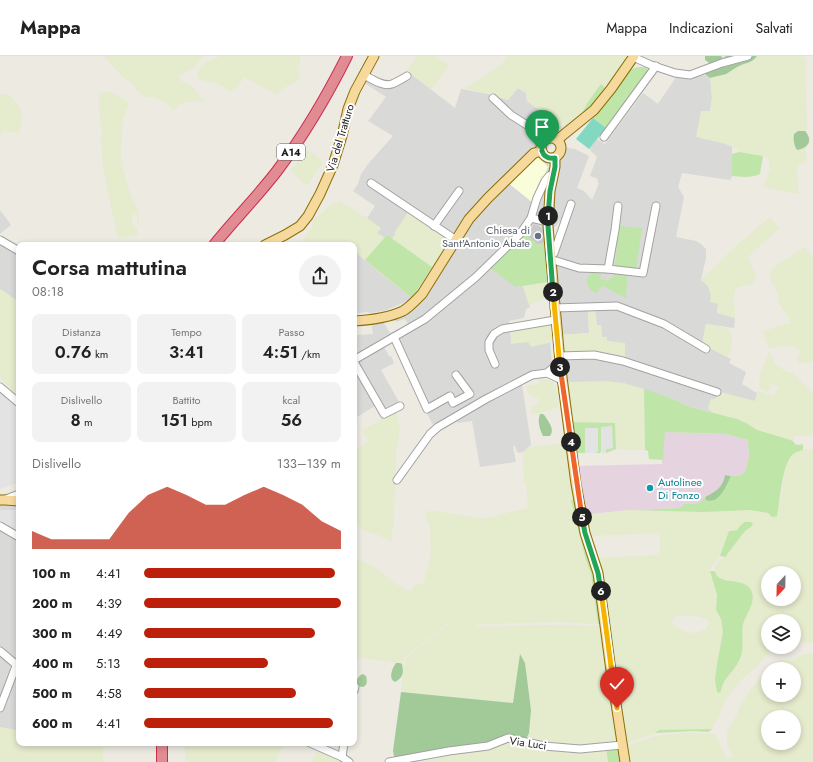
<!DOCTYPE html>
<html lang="it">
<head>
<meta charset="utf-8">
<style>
  body { margin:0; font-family:Jost,sans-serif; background:#f2f2f2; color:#222; height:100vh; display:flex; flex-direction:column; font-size:15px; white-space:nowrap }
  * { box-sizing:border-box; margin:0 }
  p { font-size:13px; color:#767676 }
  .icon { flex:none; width:22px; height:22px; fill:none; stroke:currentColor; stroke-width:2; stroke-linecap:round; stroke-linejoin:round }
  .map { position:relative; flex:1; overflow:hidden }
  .panel { position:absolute; left:16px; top:186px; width:341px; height:504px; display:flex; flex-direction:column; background:#fff; border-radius:8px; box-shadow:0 2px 6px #0003 }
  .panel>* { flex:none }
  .needle { width:26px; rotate:202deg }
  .tools { position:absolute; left:761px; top:510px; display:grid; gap:8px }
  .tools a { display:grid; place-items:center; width:40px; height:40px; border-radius:50%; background:#fff; box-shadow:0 2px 6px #0003; font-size:20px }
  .pin { position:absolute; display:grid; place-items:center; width:34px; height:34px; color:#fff; margin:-41px -17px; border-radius:50% 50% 50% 0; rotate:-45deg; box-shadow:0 0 4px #0007 }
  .pin .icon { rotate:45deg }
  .km { position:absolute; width:20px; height:20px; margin:-10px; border-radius:50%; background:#222; color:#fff; font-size:11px; line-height:20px; text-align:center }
  .round { display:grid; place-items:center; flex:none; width:42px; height:42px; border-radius:21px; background:#f2f2f2 }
  .headline { display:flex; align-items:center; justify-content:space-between; height:68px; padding:0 16px }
  h1 { font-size:22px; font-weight:600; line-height:30px }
  .stats { display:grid; grid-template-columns:repeat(3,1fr); gap:6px; height:68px; padding:4px 16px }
  .stats div { display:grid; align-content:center; border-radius:8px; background:#f2f2f2; text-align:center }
  .stats b { font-size:17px; font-weight:600 }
  .stats small { font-size:11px; font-weight:400 }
  .stats p { font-size:11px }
  .chart { height:112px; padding:8px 16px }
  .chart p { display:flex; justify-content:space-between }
  .chart svg { width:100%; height:72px; margin-top:4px; fill:#bc200b; opacity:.7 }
  ul { padding:0 16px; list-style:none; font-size:13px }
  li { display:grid; grid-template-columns:64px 48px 1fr; align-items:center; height:30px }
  li i { height:10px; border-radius:5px; background:#bc200b }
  header { display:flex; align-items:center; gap:24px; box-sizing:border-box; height:56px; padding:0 20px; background:#fff; border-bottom:1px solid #e0e0e0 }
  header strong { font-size:19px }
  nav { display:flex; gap:22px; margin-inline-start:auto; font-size:14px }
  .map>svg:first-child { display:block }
</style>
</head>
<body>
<header>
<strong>Mappa</strong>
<nav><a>Mappa</a><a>Indicazioni</a><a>Salvati</a></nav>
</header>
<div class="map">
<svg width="813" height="706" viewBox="0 0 813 706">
  <rect width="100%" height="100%" fill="#eceae1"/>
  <g fill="#d9d9d8">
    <polygon points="407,15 455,52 461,33 488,38 508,44 518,32 526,37 527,45 563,72 546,82 522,103 477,148 459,169 449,183 402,166 395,177 396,178 392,183 387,179 385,182 377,177 381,172 367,162 375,150 353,135 358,128 361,118 368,108 393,80 368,65 386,41 363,26 367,17 376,23 385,26 391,24"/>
    <polygon points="706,19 710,22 711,27 712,43 710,55 726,88 732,91 732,120 730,124 682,117 678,131 684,141 676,181 696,185 701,188 706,193 706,202 701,224 708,230 711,239 718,247 717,257 735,262 734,272 706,268 702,288 731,303 729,307 746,316 742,328 757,337 755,345 719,339 715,343 711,343 708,352 714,357 690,351 673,343 623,327 564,326 562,297 625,288 607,285 602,281 601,269 597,269 595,253 588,253 589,277 559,279 552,182 559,179 561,163 555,171 553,171 554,167 551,156 558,112 562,101 562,91 575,93 589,100 577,132 584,135 592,144 599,127 597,125 598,123 590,120 597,101 589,93 597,83 605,88 643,37 658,48 676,21 686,22 696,21"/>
    <polygon points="538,100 546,102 548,105 549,114 543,169 544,175 541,171 534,168 526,179 525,178 516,231 523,230 530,251 526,253 524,262 509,265 510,272 528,285 549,287 550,285 552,308 549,313 522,328 531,388 530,390 523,396 519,397 517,396 515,390 513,390 516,406 480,411 472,365 458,367 453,359 433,369 423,350 393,284 383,289 389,300 391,300 394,307 381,314 403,353 382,363 375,350 357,361 354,357 354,276 356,275 357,279 373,278 371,265 382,264 390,277 408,268 405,263 396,266 393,261 403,258 472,161"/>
    <polygon points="0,154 11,169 0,178"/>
    <polygon points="0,183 19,194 19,246 0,233"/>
    <polygon points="356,197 389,224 412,242 401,248 384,255 369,257 367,256 354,258 354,199"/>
    <polygon points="0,448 19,449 19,600 17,603 19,605 19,675 0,671"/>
  </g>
  <polygon fill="#e5d4e0" points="664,376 726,378 748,384 749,401 745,416 740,421 725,419 722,428 718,434 705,441 699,447 684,448 682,452 631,454 582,459 576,410 662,408"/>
  <polygon fill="#f9fdda" points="538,100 548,111 533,147 507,126 535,101"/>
  <polygon fill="#c9c9c9" points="534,168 541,171 544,175 545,187 538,189 526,179"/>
  <g fill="#e5ebcd" fill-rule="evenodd">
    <polygon points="104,0 204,0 194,11 178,21 180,24 193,31 197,37 205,46 198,45 182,47 178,49 174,54 163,45 153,41 147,41 138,36 134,29 123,21"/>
    <polygon points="218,0 300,0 300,7 296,13 300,19 297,25 284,32 280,35 278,39 244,21 237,31 232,34 229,35 223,30 215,27 202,24 198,22 198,17 200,11 208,5 217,2"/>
    <polygon points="417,0 435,0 449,9 431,33 407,15"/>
    <polygon points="509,0 628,0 605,32 601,29 589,46 580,61 563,72 527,45 526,37 518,32 508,44 488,38 464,33 501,9"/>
    <polygon points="757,0 800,0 805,2 807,77 805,75 793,81 795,91 803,93 805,91 806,96 807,104 804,107 798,109 796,116 797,119 798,133 799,138 763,131 770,113 769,104 766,101 739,96 738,93 726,88 696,81 701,55 710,55 712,43 710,22 723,19 737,11 746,7 751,6 756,2"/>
    <polygon points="103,36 110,36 123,43 128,46 128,49 123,64 121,88 121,102 125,120 131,141 138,156 139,164 139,170 136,158 134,156 133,157 132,161 132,165 134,169 137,173 138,178 118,183 103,111 101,83 102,79 99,48 99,39"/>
    <polygon points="0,38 8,39 11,41 17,48 21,55 22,60 19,77 2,75 0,81"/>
    <polygon points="307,94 316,99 322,106 308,129 302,126 291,114"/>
    <polygon points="340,145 381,172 377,177 385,182 366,204 356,197 354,199 354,189 301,189 306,179 313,171 312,169 314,163 325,155 331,149"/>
    <polygon points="408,156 449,183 432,211 392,183 396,178 394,177"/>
    <polygon points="770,161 779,172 748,201 756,221 752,228 738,231 735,234 735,237 733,243 735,255 735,262 717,257 718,248 710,246 711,239 708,230 701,224 737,189"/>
    <polygon points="805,191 813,201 813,306 800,307 798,306 797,303 800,296 798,293 792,290 779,291 778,289 772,293 769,293 763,276 775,271 791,267 790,263 779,248 778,238 775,230 771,225 770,217 772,213 779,208"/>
    <polygon points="548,226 548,241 529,249 523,230"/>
    <polygon points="0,233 19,246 19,342 12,335 0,320"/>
    <polygon points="595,252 596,269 601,269 602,281 607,281 607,285 625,287 625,304 562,297 559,279 589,277 588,253"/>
    <polygon points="551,267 552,281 549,287 531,291 528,286 511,288 510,272"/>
    <polygon points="706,268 725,271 729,274 731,277 732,286 731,295 727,301 702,288"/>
    <polygon points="769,295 775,308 785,315 792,317 813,337 813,379 794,380 793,385 781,381 757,374 746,367 737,363 714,357 708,353 711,343 715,343 721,336 755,345 758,335 774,340 779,331 771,328 768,336 759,332 760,321 761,316"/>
    <polygon points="539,323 548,324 552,325 557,335 559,351 533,359 531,356 531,351 532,350 539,347 539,343 530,339 525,330 539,328"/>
    <polygon points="606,325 623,327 644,333 645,394 616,393 615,367 570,366 564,326"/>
    <polygon points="396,356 400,373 396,396 394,466 393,472 391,480 392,486 374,477 366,475 354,468 354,395 369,386 362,375 382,363"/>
    <polygon points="567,387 575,443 571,444 585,501 591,518 598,568 557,566 481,568 477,569 477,571 546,569 601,570 618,685 614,687 569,691 526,683 529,677 531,654 525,607 520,598 514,647 401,636 404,609 407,601 447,569 451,568 450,567 445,569 419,590 406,600 402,608 400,607 396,607 358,601 354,623 354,503 363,505 376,512 396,528 408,535 411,535 415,529 418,528 423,529 428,512 431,496 430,472 425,457 429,455 434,455 484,463 502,458 528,452 526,427 524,427 523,396 529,391"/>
    <path d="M806 393 812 394 813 393V587L801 586 794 588V565H768V591H774L757 610 746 620 742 623 731 636 726 643 720 658 712 673 659 674 655 677 627 687 620 646 617 641 596 502 660 499V477L587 480 582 459 631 454 703 456 750 454 768 457 770 460 780 445 784 419 787 408 792 399 799 395ZM739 473H749L745 475 725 501 721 503 717 507 714 515 717 520 724 523 742 527 753 547 747 557 744 568 742 583V598L739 606 723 628 720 636 715 624 717 608 723 576 722 567 721 563 716 554 717 539 710 515 715 505 720 500 729 475H735ZM768 517H794V543H768ZM677 560H696L707 563 710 567 705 574 694 577 685 576 679 573 670 566Z"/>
    <path d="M811 597 813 598V706H627L625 690 656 680 688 677 713 678 717 681 726 703 734 701 727 688V682L728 673 736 661 741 648 754 629 761 622 768 617V639H794V613H773L779 604H791L795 603 798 600ZM768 661H794V687H768Z"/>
    <polygon points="0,671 19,675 19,687 103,687 103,706 0,706"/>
    <polygon points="515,685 606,692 608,706 419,706 473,695 503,686"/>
    <polygon points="184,687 283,687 276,706 186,706"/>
    <polygon points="318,693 346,706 312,706"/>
  </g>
  <g fill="#bfe5a9">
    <polygon points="639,11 645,11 651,14 614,66 606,72 593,62 593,57 628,14"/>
    <polygon points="601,28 605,32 591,51 580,61 588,46"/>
    <path d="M739 96 763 100 760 118C752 122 741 121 732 120V98Z"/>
    <polygon points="619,170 642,172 636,214 614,212 616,202"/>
    <polygon points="525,178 538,189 545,187 548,226 516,231 490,212"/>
    <polygon points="387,179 432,211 412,242 365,204"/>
    <path d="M593 216H601L600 223 609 225V222H613L614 216 627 218 626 242C618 239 611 233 603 230L600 232 597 237C586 234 583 222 593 216Z"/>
    <path d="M644 333 673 343 690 351 737 363 746 367 757 374 781 381 793 385 795 388 798 389 803 388V394C800 395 795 396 792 399 782 410 780 444 777 460L772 461 768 457 750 454 703 456 631 454 681 452 684 448 699 447 705 441 706 444 719 440 726 431 731 420H740L745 416 749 401 748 384 726 378 665 376 663 404 649 403 648 395 645 394Z"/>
    <polygon points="570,366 615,367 616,393 606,397 606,393 613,392 601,371 601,395 600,397 596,397 585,372 585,397 574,397"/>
    <polygon points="575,443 593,514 601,568 598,568 591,518 585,501 571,444"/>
    <path d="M745 466H750L753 467 751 471 745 475 725 501 720 500 729 475C741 476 737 470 745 466Z"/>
    <path d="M710 515H714C715 515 717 520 717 520 726 528 744 522 751 534 757 546 746 557 743 569 741 581 745 594 739 605 735 613 727 620 723 628 722 631 721 634 720 637L717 636 715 624 717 608 723 576 721 563 716 554 717 539Z"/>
    <polygon points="712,673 708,676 693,675 655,677 659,674"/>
    <polygon points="606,692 619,692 621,706 608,706"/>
  </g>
  <g fill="#a1ca98">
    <polygon points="705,0 721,0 723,2 726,0 746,0 706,11 709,7 708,6 705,4"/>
    <path d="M753 0H757C753 7 744 7 737 11 733 13 730 16 726 18 722 19 714 21 710 22L705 18V15L736 4Z"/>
    <path d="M798 75H805C813 84 809 92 797 94 794 90 793 83 794 78Z"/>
    <path d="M540 358H543L545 360C549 367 555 373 550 380H543C540 374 537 365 540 358Z"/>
    <path d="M725 419 731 420C727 429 719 449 706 444L705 441C716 435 722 433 725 419Z"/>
    <polygon points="520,598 525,607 531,654 529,677 526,683 395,704 393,695 401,636 513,647"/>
    <path d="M396 607H400L402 608C404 618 403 621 395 626 388 623 392 612 396 607Z"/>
    <path d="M363 618 366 620C367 624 368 629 363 631L357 630 356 629C356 624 358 620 363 618Z"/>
  </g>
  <polygon fill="#83d8c1" points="593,62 606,72 589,93 576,83"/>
  <g fill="#e3e3e3">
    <polygon points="0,333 19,354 19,426 0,433"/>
    <polygon points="612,370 613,392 606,393 606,397 600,397 601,395 601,371"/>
    <polygon points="585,372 598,372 598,396 596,396 596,397 585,397"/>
    <polygon points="0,454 19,454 19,464 16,476 0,467"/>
  </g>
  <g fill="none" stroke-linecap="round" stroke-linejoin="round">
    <g stroke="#a2a2a2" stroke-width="9">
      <g id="minor">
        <polyline points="633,1 651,9 675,17 690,19 722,7 748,0"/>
        <path d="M364 19C372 23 383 31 392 28 397 26 402 23 407 20"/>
        <polyline points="493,42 511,59 549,83"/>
        <polyline points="604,81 656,10"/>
        <polyline points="371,127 456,184"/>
        <polyline points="531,162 548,166"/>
        <polyline points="434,170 459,135"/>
        <polyline points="0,184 19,195"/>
        <polyline points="550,201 554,197 571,148"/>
        <polyline points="550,203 579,212 608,213 643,217 656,150"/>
        <polyline points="608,213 615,174 618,150"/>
        <polyline points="554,252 617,250 664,268 706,293"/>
        <polyline points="394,281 427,353 450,340 453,347 470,338 456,319"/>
        <polyline points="559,300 594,299 623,305 717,336"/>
        <polyline points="354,304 425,263 476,221 520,178 531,162 537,142 545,125 549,120 553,118"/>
        <polyline points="354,306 384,358 400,350"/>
        <polyline points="495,308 489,294 489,286 494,278 502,273 555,264"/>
        <polyline points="547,317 562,324"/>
        <polyline points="0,331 19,347"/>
        <polyline points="397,424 430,378 438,371 486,343 532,319 547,317 560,306"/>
        <polyline points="6,443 19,438"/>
        <polyline points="0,470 19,481"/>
        <polyline points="0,595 19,611"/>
        <polyline points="354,635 355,631"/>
        <polyline points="0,652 16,610"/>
        <polyline points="310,687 342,701 349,706"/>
        <polyline points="342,701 344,687"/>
        <polyline points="389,706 449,695 488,690 508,682 544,690 580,693 622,689"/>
      </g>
    </g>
    <g stroke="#8b6f08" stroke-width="11">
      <g id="major">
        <circle cx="551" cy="92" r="10"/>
        <polyline points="557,84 594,54 611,33 634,0"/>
        <polyline points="555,102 555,111 550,135 548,170 560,306 576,428 585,477 598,517 611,615 625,706"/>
        <polyline points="265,189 285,179 300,170 308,160 320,138 333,109 342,80 348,53 355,35 374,0"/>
        <path d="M354 265C371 264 388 262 403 255 410 251 416 244 422 238L469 163 488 142 534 97 542 95"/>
        <polyline points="0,444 5,444 19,445"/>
      </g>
    </g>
    <g stroke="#cc2d51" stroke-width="12">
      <g id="highway">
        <path d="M214 189C234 164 257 141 277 115 304 79 327 40 347 0"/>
        <polyline points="162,687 162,706"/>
      </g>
    </g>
    <use href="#minor" stroke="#fff" stroke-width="7"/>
    <use href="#major" stroke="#f6da9d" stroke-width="9"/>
    <use href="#highway" stroke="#e18c92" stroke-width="10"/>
  </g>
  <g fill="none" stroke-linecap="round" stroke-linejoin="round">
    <g stroke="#fff" stroke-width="8">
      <path id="split-1" d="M542 95C544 101 548 103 555 102V111L550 135 548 160"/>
    </g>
    <g stroke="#fff" stroke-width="8">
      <polyline id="split-2" points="548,160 548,170 553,236"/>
    </g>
    <g stroke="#fff" stroke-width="8">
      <polyline id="split-3" points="553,236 560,311"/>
    </g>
    <g stroke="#fff" stroke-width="8">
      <polyline id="split-4" points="560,311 571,386"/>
    </g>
    <g stroke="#fff" stroke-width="8">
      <polyline id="split-5" points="571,386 582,461"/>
    </g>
    <g stroke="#fff" stroke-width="8">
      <polyline id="split-6" points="582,461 585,477 598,517 601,535"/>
    </g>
    <g stroke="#fff" stroke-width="8">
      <polyline id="split-7" points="601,535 611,610"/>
    </g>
    <g stroke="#fff" stroke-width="8">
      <polyline id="split-8" points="611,610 617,652"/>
    </g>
    <use href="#split-1" stroke="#22a559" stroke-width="5"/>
    <use href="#split-2" stroke="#22a559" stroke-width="5"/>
    <use href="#split-3" stroke="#f5b400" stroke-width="5"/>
    <use href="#split-4" stroke="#f0652b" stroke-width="5"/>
    <use href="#split-5" stroke="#f0652b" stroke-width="5"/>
    <use href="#split-6" stroke="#22a559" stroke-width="5"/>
    <use href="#split-7" stroke="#f5b400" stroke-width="5"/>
    <use href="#split-8" stroke="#f5b400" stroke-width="5"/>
  </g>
  <circle fill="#6b7280" stroke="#fff" stroke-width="1.5" cx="538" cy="180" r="4"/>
  <circle fill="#0f9aa8" stroke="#fff" stroke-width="1.5" cx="650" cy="432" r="4"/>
  <g text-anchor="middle" stroke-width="4" stroke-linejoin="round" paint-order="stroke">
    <rect fill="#fff" stroke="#5f5f5f" stroke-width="1" x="277" y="88" width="28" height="16" rx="3"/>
    <g font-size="10" font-weight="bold" fill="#1b1b1b">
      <text x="291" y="100">A14</text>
    </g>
    <g font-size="11" fill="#1b1b1b" stroke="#fff">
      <text transform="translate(340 82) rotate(-73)" y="4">Via del Tratturo</text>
      <text transform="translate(528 687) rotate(8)" y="4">Via Luci</text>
    </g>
    <g font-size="11" fill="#5b616d" stroke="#fff" text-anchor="end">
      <text x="530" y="178">Chiesa di<tspan x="530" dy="13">Sant'Antonio Abate</tspan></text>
    </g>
    <g font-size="11" fill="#0d838f" stroke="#fff" text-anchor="start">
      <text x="658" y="430">Autolinee<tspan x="658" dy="13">Di Fonzo</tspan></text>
    </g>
  </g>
</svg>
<div class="tools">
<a><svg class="needle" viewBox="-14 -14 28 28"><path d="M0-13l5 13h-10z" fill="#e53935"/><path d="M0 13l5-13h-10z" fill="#767676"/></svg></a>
<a><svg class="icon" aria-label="layers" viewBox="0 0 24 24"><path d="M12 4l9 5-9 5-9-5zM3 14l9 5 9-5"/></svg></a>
<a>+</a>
<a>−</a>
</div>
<div class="pin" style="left:542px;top:95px;background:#1e9e55"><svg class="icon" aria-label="arrive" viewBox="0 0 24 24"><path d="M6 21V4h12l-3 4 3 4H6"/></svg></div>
<div class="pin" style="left:617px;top:652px;background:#d93025"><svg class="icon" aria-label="check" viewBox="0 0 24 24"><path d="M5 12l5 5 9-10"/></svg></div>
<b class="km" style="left:548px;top:160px">1</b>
<b class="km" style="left:553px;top:236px">2</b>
<b class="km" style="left:560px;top:311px">3</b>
<b class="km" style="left:571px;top:386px">4</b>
<b class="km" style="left:582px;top:461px">5</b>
<b class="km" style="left:601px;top:535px">6</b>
<section class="panel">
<div class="headline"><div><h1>Corsa mattutina</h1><p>08:18</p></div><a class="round"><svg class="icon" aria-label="share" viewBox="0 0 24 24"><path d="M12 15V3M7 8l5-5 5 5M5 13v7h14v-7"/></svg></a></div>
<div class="stats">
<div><p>Distanza</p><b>0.76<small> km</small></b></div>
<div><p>Tempo</p><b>3:41</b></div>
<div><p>Passo</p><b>4:51<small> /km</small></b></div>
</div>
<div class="stats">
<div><p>Dislivello</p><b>8<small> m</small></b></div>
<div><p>Battito</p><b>151<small> bpm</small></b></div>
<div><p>kcal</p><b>56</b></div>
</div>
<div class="chart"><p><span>Dislivello</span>133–139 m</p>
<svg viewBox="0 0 160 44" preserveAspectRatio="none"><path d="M0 44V33L10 38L20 38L30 38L40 38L50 22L60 11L70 6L80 11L90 17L100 17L110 11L120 6L130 11L140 17L150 27L160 33V44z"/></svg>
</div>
<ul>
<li><b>100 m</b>4:41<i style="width:97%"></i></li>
<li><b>200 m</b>4:39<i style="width:100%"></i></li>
<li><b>300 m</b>4:49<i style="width:87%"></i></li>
<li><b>400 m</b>5:13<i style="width:63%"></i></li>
<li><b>500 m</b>4:58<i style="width:77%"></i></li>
<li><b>600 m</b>4:41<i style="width:96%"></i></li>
</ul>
</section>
</div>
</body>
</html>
